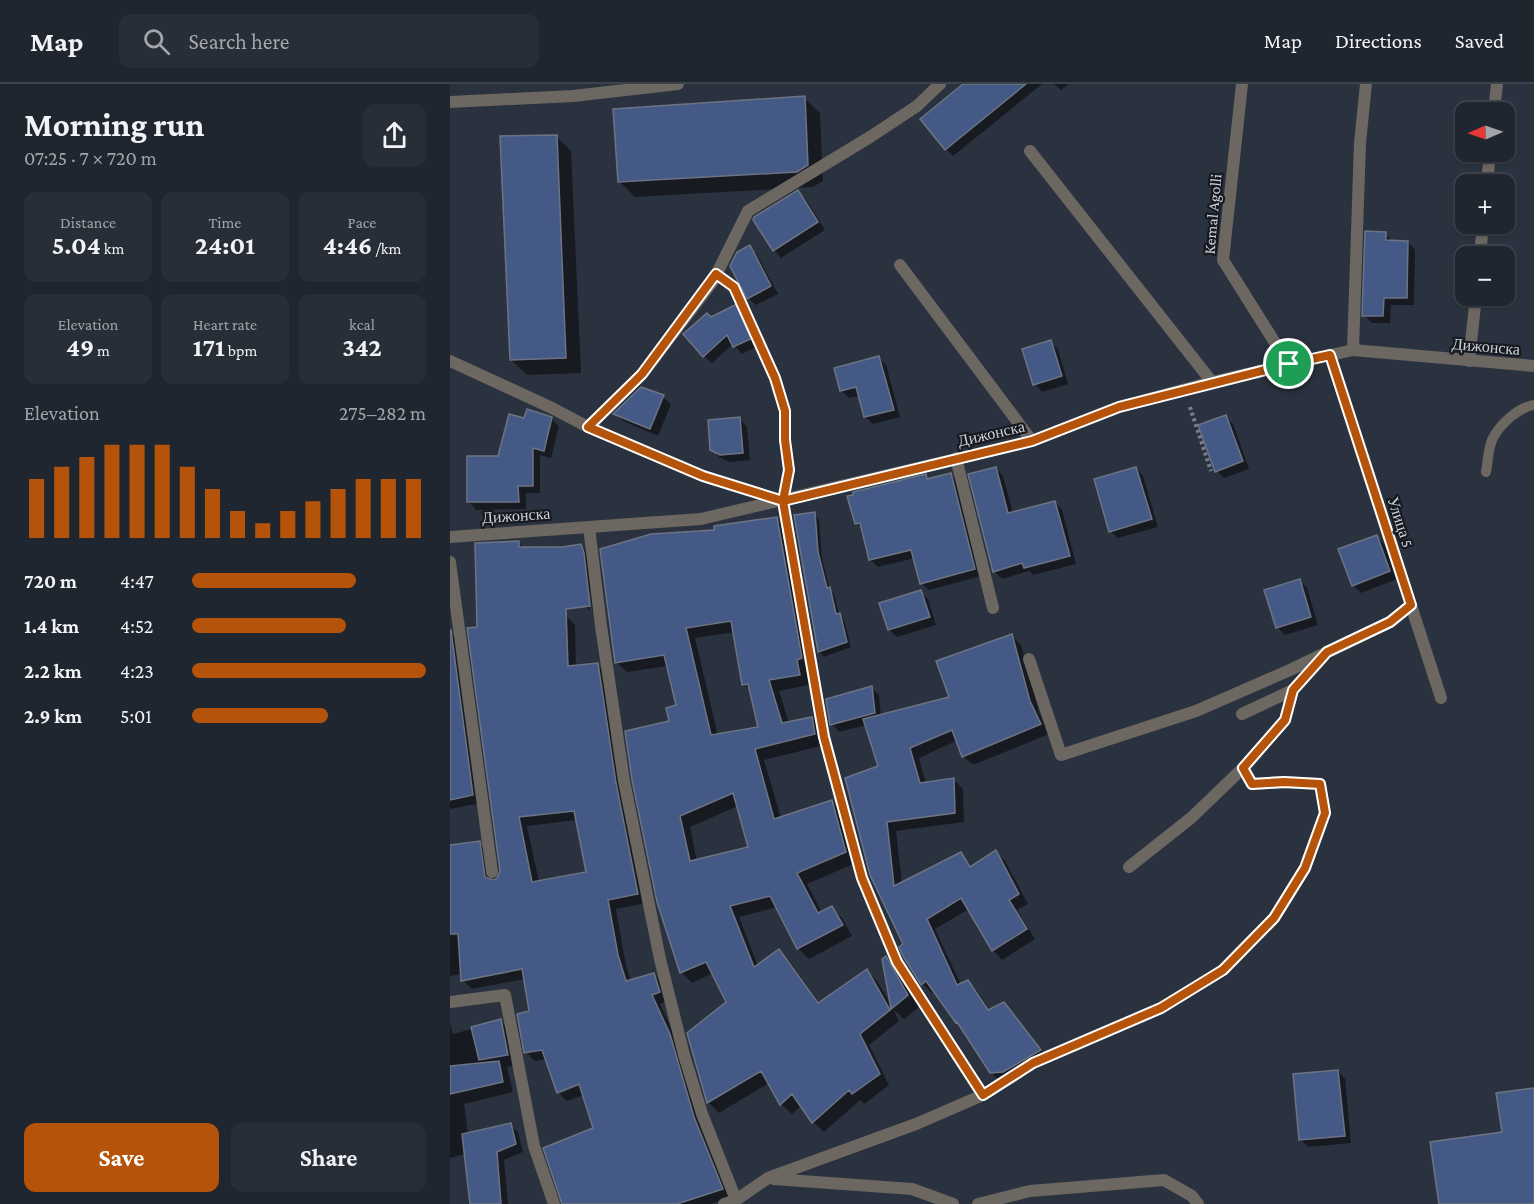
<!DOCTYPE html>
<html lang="en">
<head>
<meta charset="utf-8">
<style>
  body { margin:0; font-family:"Crimson Pro",serif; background:#282e37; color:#f1f3f6; height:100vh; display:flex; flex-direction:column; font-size:22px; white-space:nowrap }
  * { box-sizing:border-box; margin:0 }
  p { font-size:20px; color:#a2a5aa }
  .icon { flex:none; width:33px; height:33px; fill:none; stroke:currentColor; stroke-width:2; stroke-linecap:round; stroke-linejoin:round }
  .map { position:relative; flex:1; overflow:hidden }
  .drawer { display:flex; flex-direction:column; background:#20262f; width:450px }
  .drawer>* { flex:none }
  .needle { width:39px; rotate:268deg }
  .tools { position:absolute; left:1005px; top:18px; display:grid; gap:12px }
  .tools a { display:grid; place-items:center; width:60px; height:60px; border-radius:12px; background:#20262f; box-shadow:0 2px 4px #0004,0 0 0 2px #3d434b; font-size:30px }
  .pin { position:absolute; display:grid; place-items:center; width:51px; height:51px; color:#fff; margin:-26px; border:3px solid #fff; border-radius:50%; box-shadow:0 2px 6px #0007 }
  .round { display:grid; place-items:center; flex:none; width:63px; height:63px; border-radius:12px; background:#282e37 }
  .headline { display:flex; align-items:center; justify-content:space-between; height:102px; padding:0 24px }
  h1 { font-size:33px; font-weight:700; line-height:45px }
  .stats { display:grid; grid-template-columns:repeat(3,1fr); gap:9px; height:102px; padding:6px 24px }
  .stats div { display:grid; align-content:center; border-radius:12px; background:#282e37; text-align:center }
  .stats b { font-size:26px; font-weight:700 }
  .stats small { font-size:16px; font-weight:400 }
  .stats p { font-size:16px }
  .chart { height:168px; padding:12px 24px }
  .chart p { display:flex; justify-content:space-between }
  .chart svg { width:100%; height:108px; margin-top:6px; stroke:#b45309; stroke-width:6 }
  .button { display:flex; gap:12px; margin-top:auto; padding:12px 24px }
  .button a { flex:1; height:69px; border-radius:12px; background:#b45309; color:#fff; font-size:24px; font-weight:700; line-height:69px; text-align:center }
  .button a+a { background:#282e37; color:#f1f3f6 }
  ul { padding:0 24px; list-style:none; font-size:20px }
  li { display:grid; grid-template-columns:96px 72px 1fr; align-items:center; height:45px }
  li i { height:15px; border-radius:8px; background:#b45309 }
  header { display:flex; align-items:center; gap:36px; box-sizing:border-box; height:84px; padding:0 30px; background:#20262f; border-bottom:2px solid #3d434b }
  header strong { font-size:28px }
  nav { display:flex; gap:33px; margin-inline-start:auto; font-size:21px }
  .search { width:420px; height:54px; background:#282e37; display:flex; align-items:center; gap:15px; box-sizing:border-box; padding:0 21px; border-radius:12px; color:#a2a5aa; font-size:22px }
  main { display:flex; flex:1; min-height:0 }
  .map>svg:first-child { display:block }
</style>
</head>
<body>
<header>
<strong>Map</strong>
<div class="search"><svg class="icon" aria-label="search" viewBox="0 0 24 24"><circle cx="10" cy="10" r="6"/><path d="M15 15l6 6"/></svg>Search here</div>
<nav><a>Map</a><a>Directions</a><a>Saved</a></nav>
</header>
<main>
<section class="drawer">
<div class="headline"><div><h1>Morning run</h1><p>07:25 · 7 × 720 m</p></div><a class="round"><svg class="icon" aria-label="share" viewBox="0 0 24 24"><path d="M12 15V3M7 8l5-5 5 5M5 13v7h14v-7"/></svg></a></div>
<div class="stats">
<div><p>Distance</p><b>5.04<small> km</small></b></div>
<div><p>Time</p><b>24:01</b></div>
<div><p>Pace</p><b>4:46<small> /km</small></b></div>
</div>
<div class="stats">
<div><p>Elevation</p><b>49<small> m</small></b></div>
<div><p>Heart rate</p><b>171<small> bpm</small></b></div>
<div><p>kcal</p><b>342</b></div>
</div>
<div class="chart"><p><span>Elevation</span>275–282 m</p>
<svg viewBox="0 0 160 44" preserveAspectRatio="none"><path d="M5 44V20M15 44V15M25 44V11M35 44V6M45 44V6M55 44V6M65 44V15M75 44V24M85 44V33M95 44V38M105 44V33M115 44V29M125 44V24M135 44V20M145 44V20M155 44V20"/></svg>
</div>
<ul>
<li><b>720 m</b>4:47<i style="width:70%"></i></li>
<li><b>1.4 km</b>4:52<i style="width:66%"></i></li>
<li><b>2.2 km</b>4:23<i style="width:100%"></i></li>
<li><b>2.9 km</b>5:01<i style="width:58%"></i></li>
</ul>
<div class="button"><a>Save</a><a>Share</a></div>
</section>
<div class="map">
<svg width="1084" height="1120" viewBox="0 0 1084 1120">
  <rect width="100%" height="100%" fill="#2b323f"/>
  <g fill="#0007" fill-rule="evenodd">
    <polygon points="515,0 592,0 503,72 496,65"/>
    <polygon points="604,0 619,0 611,6"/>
    <polygon points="354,14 370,29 373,97 363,103 185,113 170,98"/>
    <polygon points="106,52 121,67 131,289 77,291 61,276"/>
    <polygon points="348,108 356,116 375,146 331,174 324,166"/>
    <polygon points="935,150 943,158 958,158 965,166 964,221 941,221 940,239 922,239 914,231"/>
    <polygon points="299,163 307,171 328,210 306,221 298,214"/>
    <polygon points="287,222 295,229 310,261 292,270 283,260 262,279 254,272 261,234"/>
    <polygon points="600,258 608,265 618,300 592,308 585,300"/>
    <polygon points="428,273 436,281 450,333 423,340 415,333 410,312 399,314 392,307 385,285"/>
    <polygon points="213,313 221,320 208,352 173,337 165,330"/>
    <polygon points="775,333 783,340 799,385 774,394 767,387"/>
    <polygon points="101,335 109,342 101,374 90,371 90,409 76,409 76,425 26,426 19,418 75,336"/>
    <polygon points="290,335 297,343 300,376 279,378 269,373 261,365"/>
    <polygon points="546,384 553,392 563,429 605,418 612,426 626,480 583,491 579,487 552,495 544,487"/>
    <polygon points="686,384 693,392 708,443 668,454 660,447"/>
    <polygon points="501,391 508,398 531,492 479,506 471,499 465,474 428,483 420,475 413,445 407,439 405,413 476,392 479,396"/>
    <polygon points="364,430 369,435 372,474 380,506 384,510 389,530 394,536 401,563 374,573 369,568 346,433"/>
    <path d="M327 435 338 446 359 601 329 607 339 639 362 635 372 645 375 661 314 676 331 734 382 718 393 728 406 779 357 800 372 829 382 824 392 834 402 852 359 875 348 864 328 823 289 833 308 882 329 867 340 878 370 920 417 887 427 897 443 924 434 875 435 874 447 886 469 923 454 935 443 925 449 937 419 961 439 1001 414 1020 410 1016 374 1048 363 1038 352 1021 342 1030 331 1020 319 999 269 1029 259 1019 243 968 278 918 263 889 242 899 231 888 220 638 228 622 218 582 177 588 166 578 266 447ZM285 548 294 600 301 607 309 644 268 652 245 554ZM288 722 300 764 247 777 240 743Z"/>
    <polygon points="926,452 934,460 947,495 911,509 903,501"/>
    <polygon points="68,458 74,464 112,465 130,461 137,468 146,528 143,529 140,508 138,508 140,527 134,522 34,512"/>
    <polygon points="849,496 857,504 868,541 835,551 827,543"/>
    <polygon points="470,508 478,515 486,541 447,553 439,546 431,520"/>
    <path d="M116 532 125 541 126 583 148 581 157 590 196 819 166 825 176 882 181 897 203 890 212 899 218 917 210 920 229 961 280 1114 261 1120H127L144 1045 134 1011 117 1017 108 1008 97 975 85 977 76 968 81 928 75 895 22 905 13 896 12 890 0 892V762L29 759 38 768 43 798 51 792ZM127 736 137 789 89 798 77 742ZM136 996 137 999 111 1009V1006Z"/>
    <polygon points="0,549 8,556 31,719 0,725"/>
    <polygon points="562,552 571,561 589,628 599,650 523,681 513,672 508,656 469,674 476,700 504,696 513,705 514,738 446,747 452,800 511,770 522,783 546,768 555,777 578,820 567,826 585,855 552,876 543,866 519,825 485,845 511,901 518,898 527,907 540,927 554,920 599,975 550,998 541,988 512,943 485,907 482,909 473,900 421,791 430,683 416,641 389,648 382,640 421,604 429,611 431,632 501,614"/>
    <polygon points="51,937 61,947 68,981 57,983 63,1008 14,1020 18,1050 60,1041 68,1048 73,1068 54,1076 58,1120 21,1120 16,1070 0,1074 0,939 3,950"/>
    <polygon points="888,987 895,995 901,1059 858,1063 851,1056"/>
  </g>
  <g fill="#455986" stroke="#6c7483" stroke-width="1.5" fill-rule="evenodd">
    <polygon points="513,0 576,0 495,66 470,35"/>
    <polygon points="355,12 358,81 347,88 168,98 163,25"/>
    <polygon points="107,51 116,274 60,276 50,52"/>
    <polygon points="348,106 368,138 323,167 303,136 304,133"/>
    <polygon points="915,147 936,148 936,156 958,157 957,214 934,214 933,232 912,232"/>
    <polygon points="300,161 321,202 297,215 280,182 287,168"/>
    <polygon points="287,220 303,254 283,263 277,251 253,273 233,250 257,229 261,233"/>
    <polygon points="601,256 612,292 583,301 572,265"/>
    <polygon points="429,272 444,326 414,333 406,303 390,307 384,284"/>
    <polygon points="191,303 214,311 200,345 163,330"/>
    <polygon points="77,325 102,333 94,367 83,364 83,402 68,402 69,418 17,418 17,372 48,372 59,330 74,334"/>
    <polygon points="776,331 793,377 765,388 748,341"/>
    <polygon points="290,333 293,369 270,371 260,366 258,336"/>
    <polygon points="546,383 558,429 605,417 620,472 574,484 572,479 543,488 518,390"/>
    <polygon points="686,383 702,435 659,448 644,395"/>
    <polygon points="501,389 525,485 470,500 461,466 419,476 410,439 405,440 397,412 403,411 403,408 476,390 477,395"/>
    <polygon points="365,428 368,468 377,504 380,503 386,530 390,529 397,558 368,568 344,431"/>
    <path d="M327 433 352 574 347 576 350 591 319 596 332 639 362 633 365 650 305 665 324 735 382 716 396 768 347 789 368 829 382 822 393 841 347 865 320 812 280 822 304 883 329 865 368 919 417 885 440 926 410 950 430 990 402 1010 399 1006 362 1039 342 1010 330 1021 311 987 257 1019 237 949 276 918 256 878 230 889 207 818 182 696 175 647 219 637 216 624 226 621 214 571 165 579 150 465 201 450 264 446V442ZM281 537 292 601 298 600 308 643 261 651 236 544ZM283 709 298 763 240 777 230 732Z"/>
    <polygon points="927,451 940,487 902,502 888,465"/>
    <path d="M69 457V463H112L131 460 134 469 140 522 116 525 118 582 148 579 166 699 188 810 158 816 168 871 176 897 204 889 210 908 202 911 220 950 244 1033 273 1105 227 1120H112L93 1064 143 1044 129 1000 107 1009 92 966 74 969 67 930 79 927 72 885 11 897 8 850H0V761L30 757 35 793 44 796 47 794 50 787 17 544 27 543 25 459ZM124 727 136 788 82 798 69 733Z"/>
    <polygon points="850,495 861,533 826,544 814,506"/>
    <polygon points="471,506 480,533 438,546 429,519"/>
    <polygon points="1,546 23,711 0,716 0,547"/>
    <polygon points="562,550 580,617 591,640 512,673 502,646 460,664 470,699 504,694 505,729 437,738 444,802 511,768 520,783 546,766 569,810 559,816 577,845 542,867 511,814 477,835 507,901 518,896 538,926 554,918 591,966 553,988 540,989 507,938 506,939 476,897 471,901 454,874 449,863 453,860 420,791 395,694 428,682 413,635 499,613 486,577"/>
    <polygon points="422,602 425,629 380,641 376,615"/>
    <polygon points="436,872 458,911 441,925 432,875"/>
    <polygon points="51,935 58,971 29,976 21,943"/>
    <polygon points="49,977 53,998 0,1010 0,982"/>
    <polygon points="888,986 895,1052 849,1056 843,990"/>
    <polygon points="1084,1004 1084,1120 989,1120 980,1058 1052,1048 1046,1009"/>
    <polygon points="61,1039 66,1060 47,1068 51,1120 20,1120 12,1050"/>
  </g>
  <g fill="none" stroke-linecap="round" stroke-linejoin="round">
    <g stroke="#797f89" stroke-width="4" stroke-dasharray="3 3" stroke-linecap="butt">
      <polyline points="282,202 325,294 335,327 335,356 339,385 337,395"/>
      <polyline points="740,323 761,387"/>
    </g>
    <path stroke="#6c6761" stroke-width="10" d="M1036 388C1038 378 1038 363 1043 354 1050 340 1069 323 1084 321"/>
    <g stroke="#6c6761" stroke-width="12">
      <polyline points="792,0 773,176 839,281"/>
      <polyline points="0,18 123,12 228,0"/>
      <polyline points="1044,28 1047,0"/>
      <polyline points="580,67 762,298"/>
      <polyline points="1037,100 1040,68"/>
      <polyline points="1030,172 1033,140"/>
      <polyline points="450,181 582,357"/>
      <polyline points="903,266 910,59 916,0"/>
      <polyline points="880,271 991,614"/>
      <polyline points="0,277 102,324 138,343 253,392 333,417 374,653 412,794 447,878 533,1011"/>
      <polyline points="1019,277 1026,212"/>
      <polyline points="138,343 192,290 263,197 298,127 420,53 467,22 490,0"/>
      <polyline points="506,374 543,524"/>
      <polyline points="139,443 151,542 174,697 210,875 234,971 252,1030 286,1116"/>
      <polyline points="0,453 251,435 582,357 669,323 762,298 903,266 1084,282"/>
      <polyline points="0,478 42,788"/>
      <polyline points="579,575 611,671 746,627 840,586 940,538 961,521"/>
      <polyline points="792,630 843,606 873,573"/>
      <polyline points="679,783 741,734 793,684 835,636 843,606"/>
      <polyline points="0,918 55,911 84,1062 104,1120"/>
      <polyline points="324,1095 462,1105 503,1120"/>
      <polyline points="274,1120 286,1116 318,1094 466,1040 533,1011 583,979 711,924 773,886 824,834 855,784 875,729 870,700 834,698 802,700 793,684"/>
      <polyline points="528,1120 580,1107 714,1096 742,1112 748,1120"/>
    </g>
  </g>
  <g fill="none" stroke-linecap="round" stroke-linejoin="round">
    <g stroke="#fff" stroke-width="12">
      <polyline id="route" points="839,280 669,323 582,357 333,417 253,392 138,343 192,290 266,190 284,203 325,294 335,327 335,356 339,386 333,417 374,653 412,794 447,878 533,1011 583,979 711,924 773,886 824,834 855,784 875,729 870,700 834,698 802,700 793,684 835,636 843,606 877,568 940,538 961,521 880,271 839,280"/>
    </g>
    <use href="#route" stroke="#b45309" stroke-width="8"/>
  </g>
  <g text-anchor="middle" stroke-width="4.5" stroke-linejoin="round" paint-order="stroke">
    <g font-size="16" fill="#ced2da" stroke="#171920">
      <text transform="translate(762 130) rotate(-85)" y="6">Kemal Agolli</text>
      <text transform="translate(1036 262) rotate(5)" y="6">Дижонска</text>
      <text transform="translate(541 349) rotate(-13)" y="6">Дижонска</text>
      <text transform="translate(66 431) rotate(-4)" y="6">Дижонска</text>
      <text transform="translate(951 438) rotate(72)" y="6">Улица 5</text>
    </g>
  </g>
</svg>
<div class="tools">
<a><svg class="needle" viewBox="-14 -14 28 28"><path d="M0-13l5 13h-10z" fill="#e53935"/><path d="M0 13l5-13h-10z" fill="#a2a5aa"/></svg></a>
<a>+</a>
<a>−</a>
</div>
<div class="pin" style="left:839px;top:280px;background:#1e9e55"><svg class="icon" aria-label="arrive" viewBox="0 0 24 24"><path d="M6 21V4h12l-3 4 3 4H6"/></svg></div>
</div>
</main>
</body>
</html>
